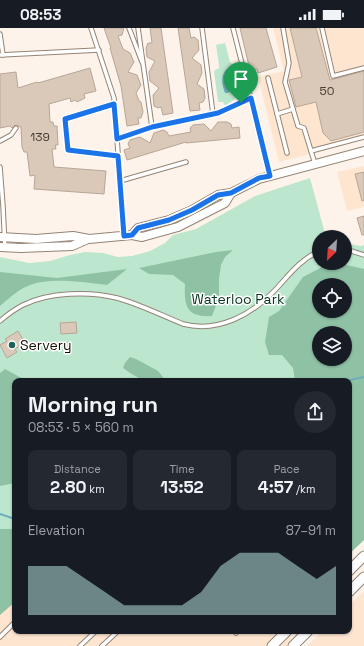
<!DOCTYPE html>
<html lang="en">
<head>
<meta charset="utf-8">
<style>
  body { margin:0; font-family:"Space Grotesk",sans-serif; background:#242831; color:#f1f3f6; height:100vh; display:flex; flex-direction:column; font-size:15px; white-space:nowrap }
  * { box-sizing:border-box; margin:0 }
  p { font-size:13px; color:#9ea1a6 }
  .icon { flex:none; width:22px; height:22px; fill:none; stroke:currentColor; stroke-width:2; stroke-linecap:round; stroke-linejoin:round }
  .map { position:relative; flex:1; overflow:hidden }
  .sheet { position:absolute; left:12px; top:350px; width:340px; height:256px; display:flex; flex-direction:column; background:#171b24; border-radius:8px; box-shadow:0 1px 3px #0004 }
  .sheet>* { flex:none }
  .needle { width:26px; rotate:205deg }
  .tools { position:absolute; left:312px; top:202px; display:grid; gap:8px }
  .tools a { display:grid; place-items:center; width:40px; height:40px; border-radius:50%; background:#171b24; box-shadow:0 1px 3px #0004; font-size:20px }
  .pin { position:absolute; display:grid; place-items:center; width:34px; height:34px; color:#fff; margin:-41px -17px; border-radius:50% 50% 50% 0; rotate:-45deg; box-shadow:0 0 4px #0007 }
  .pin .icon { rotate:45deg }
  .round { display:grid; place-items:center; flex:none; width:42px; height:42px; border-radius:21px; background:#242831 }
  .summary { display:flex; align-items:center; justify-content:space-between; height:68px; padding:0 16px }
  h1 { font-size:22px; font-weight:700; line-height:30px }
  .stats { display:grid; grid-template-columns:repeat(3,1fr); gap:6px; height:68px; padding:4px 16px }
  .stats div { display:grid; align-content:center; border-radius:8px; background:#242831; text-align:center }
  .stats b { font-size:17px; font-weight:700 }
  .stats small { font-size:11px; font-weight:400 }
  .stats p { font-size:11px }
  .chart { height:112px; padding:8px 16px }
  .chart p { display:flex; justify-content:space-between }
  .chart svg { width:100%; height:72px; margin-top:4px; fill:#91b2ae; opacity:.7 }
  .status { display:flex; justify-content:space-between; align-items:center; height:28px; padding:0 20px; background:#171b24; direction:ltr }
  .status svg { height:11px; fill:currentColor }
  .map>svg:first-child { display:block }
</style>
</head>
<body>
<div class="status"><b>08:53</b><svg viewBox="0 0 49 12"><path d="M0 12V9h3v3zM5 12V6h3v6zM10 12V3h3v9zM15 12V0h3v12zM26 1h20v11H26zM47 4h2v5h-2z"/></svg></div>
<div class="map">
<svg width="364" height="618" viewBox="0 0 364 618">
  <rect width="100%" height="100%" fill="#fef3ea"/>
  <g fill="#fee5d0">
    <polygon points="273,0 364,0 364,112 279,134 258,49 284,43"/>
    <polygon points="364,138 364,179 347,183 337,144"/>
    <polygon points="15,557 15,603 282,603 302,618 0,618 0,569"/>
    <polygon points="364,563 364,618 307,618 322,603 349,603 349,577"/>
  </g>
  <g fill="#bce6ce" fill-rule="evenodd">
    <polygon points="225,15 230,34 234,38 238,38 243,60 240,63 239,68 225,78 223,74 218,74 214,43 219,40 219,37 216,17"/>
    <path d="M310 150 326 209H319V235H345V215L361 218 364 217V512L349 526V353H15V557L0 569V229L29 235 50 233 70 227 85 224 103 225 118 229 132 228 150 223 165 215 173 207 196 201 255 168ZM319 257H345V283H319ZM319 305H345V331H319Z"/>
  </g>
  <g fill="#8fc2a5" fill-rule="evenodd">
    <path d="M233 222 225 229 221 237 219 251V270L212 288C186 290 184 277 185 256L173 247 149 246 139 240 216 224Z"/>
    <path d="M330 235H338L364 241V512L349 526V353H295L293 340 282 327H269L265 314 269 289 279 283 303 249ZM319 257H345V283H319ZM319 305H345V331H319Z"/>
    <path d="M127 241 107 257C85 254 51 249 30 257 19 261 9 270 0 278V244L57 250Z"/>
    <path d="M130 329 136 331 158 343 166 353C144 353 141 353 123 340L125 335Z"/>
    <polygon points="5,341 27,353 15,353 15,455 0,458 0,345"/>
    <polygon points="0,501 15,501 15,574 0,587"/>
  </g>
  <path fill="#6eaeba" d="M227 41 229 42C230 50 235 60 228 65H225C222 57 220 47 227 41Z"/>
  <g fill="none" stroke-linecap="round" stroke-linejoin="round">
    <g stroke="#6eaeba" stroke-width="2">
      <polyline points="346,353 364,349"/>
      <polyline points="0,486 15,491"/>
    </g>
  </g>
  <g fill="#dac9b9" stroke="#b7a697">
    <polygon points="104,0 124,0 122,7 118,8 123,21 130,25 134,34 128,44 137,47 141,57 136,65 139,73 141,74 143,84 141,90 138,90 139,96 127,98 121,58 110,20 111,20"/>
    <polygon points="150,0 161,0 173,85 163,87 161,79 158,80 154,78 153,67 159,60 150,53 149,44 155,33 147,29 146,20 148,15 152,15"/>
    <polygon points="178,0 189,0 191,10 194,9 198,12 199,22 192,30 201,37 202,45 197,56 204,61 205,70 203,74 199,75 200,82 190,83"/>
    <polygon points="240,0 266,0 277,39 258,45 257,41 250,42"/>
    <polygon points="290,0 316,0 330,52 364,43 364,104 331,113 323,105 316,74 296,79 289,52 302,49"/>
    <polygon points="90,40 96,63 84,66 85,70 77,74 75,72 71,74 70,70 49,76 50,94 53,94 54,98 57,98 58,117 55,117 56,121 52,121 54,139 106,143 104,166 34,161 35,147 30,148 27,124 24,124 22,119 21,99 16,97 12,100 10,98 0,100 0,46 16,44 18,60 37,54 38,55"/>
    <polygon points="218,94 227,94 231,96 232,100 239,99 240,110 186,115 186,114 127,132 124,122 130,120 128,116 130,112 140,109 150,115 154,105 163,102 167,104 169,108 191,104 190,100 193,97 204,96 211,103"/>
    <polygon points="364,144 364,172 362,173 355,146"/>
    <polygon points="364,188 364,207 362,207 357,190"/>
    <polygon points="76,294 77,305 61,306 60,295"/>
    <polygon points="18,303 25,315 15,321 17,324 7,330 0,317 7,313 5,311"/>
  </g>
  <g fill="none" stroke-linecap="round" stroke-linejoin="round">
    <g stroke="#948475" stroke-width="5.5">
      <g id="service">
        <polyline points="91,0 114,70 124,207"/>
        <polyline points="129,0 142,34"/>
        <polyline points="138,0 152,99"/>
        <polyline points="202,0 213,86"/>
        <polyline points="233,0 270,147"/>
        <polyline points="283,0 289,35 285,54 298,98 304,100 315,136"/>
        <polyline points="322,0 333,48 364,40"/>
        <polyline points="0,6 3,27"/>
        <polyline points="0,27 99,22"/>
        <polyline points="268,50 287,125"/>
        <polyline points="114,76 65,91 68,122 118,128"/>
        <polyline points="277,86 293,81"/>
        <polyline points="117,111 152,99 218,85 251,70"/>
        <polyline points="0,113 11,107 16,100"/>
        <polyline points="311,123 364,109"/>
        <polyline points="0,139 3,178 5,220"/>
        <polyline points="120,153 186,134"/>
        <polyline points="345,221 364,227"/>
        <path d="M0 293C7 287 15 281 23 277 49 264 89 263 117 270 139 276 161 287 183 296 218 305 252 287 276 261 289 247 300 232 319 223"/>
        <polyline points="234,603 236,605"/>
        <polyline points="0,609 15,594"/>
        <polyline points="80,618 96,603"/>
        <polyline points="102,618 118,603"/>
      </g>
    </g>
    <g stroke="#948475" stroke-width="10">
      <g id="tertiary">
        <polyline points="132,207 142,209 178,199 225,175 231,165"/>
        <polyline points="0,209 36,211 73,208 89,211 132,207 138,200 169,192 192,182 218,167 231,165 259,151 364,123"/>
        <polyline points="0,219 21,220 72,218 88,211"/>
      </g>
    </g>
    <g stroke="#948475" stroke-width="11">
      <g id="secondary">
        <polyline points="349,543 364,528"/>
        <polyline points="349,564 364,549"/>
        <polyline points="272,618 287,603"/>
        <polyline points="293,618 308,603"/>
      </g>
    </g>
    <use href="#service" stroke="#fff" stroke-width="3.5"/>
    <use href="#tertiary" stroke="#fff" stroke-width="8"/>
    <use href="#secondary" stroke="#fff" stroke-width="9"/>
  </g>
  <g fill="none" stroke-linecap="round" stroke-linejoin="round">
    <g stroke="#fff" stroke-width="8">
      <polygon id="route" points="251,70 270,148 259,150 231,165 218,167 192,182 169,192 138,200 132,207 124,208 118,128 68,122 65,91 114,76 117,111 152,99 218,85"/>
    </g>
    <use href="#route" stroke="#1a73e8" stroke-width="5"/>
  </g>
  <circle fill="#1c6256" stroke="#fff" stroke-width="1.5" cx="12" cy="317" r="4"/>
  <g text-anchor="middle" stroke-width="3" stroke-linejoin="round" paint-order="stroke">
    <g font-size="12" fill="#463d34">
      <text x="327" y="67">50</text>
      <text x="40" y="113">139</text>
    </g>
    <g font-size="14" fill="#083320" stroke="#fff">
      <text x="238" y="276">Waterloo Park</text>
    </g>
    <g font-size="14" fill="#140e08" stroke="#fff" text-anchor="start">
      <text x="20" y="322">Servery</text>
    </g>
  </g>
</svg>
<div class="tools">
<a><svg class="needle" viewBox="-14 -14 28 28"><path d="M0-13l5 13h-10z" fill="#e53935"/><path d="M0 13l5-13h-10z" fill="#9ea1a6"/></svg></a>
<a><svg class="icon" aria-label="locate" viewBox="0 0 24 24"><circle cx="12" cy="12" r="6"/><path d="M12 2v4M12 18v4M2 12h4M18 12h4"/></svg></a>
<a><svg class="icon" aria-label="layers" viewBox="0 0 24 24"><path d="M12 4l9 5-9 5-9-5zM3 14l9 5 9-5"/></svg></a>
</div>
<div class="pin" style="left:241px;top:75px;background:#1e9e55"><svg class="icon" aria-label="arrive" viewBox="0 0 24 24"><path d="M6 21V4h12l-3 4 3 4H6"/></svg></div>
<section class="sheet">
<div class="summary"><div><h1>Morning run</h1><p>08:53 · 5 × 560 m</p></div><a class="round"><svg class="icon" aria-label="share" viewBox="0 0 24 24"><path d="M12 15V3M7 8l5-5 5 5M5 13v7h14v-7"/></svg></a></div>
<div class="stats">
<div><p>Distance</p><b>2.80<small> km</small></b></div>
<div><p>Time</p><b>13:52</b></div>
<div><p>Pace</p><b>4:57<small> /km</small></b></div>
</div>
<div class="chart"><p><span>Elevation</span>87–91 m</p>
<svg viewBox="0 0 160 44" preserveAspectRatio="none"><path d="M0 44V14L10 14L20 14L30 22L40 30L50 38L60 38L70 38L80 38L90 30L100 14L110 6L120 6L130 6L140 14L150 22L160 14V44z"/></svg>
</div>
</section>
</div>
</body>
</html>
